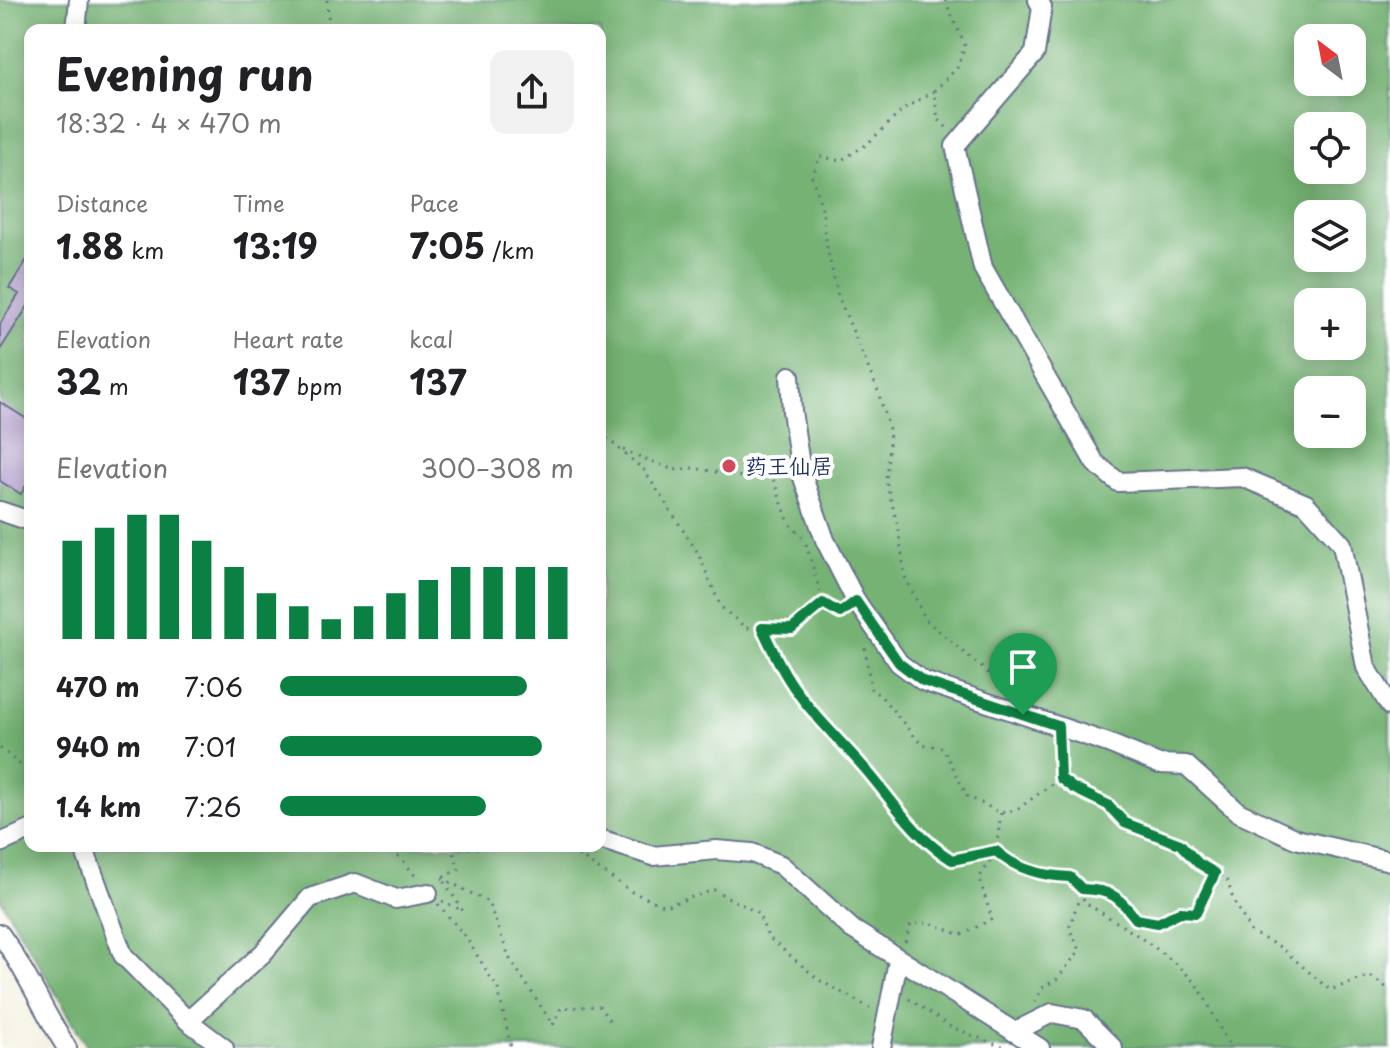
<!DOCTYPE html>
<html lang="en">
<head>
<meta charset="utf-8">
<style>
  body { margin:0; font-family:"Playpen Sans","LXGW WenKai TC",sans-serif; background:#f2f2f2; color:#202124; height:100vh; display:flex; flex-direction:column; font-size:30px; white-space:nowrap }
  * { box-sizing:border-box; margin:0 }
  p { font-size:26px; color:#757577 }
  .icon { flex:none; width:44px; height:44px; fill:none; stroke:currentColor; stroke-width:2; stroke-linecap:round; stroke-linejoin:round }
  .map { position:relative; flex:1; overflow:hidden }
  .side { position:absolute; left:24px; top:24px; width:582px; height:828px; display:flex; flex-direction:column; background:#fff; border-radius:16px; box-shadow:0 4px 20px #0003 }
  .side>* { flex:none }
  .needle { width:52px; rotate:328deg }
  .controls { position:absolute; left:1294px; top:24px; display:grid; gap:16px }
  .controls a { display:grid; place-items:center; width:72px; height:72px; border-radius:16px; background:#fff; box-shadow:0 4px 20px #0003; font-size:40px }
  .pin { position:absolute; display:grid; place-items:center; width:68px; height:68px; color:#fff; margin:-82px -34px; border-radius:50% 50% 50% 0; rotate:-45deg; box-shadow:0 0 8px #0007 }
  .pin .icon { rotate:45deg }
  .round { display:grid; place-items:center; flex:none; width:84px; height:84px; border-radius:16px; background:#f2f2f2 }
  .head { display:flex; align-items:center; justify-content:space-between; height:136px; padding:0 32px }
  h1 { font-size:44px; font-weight:700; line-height:60px }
  .figures { display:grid; grid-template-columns:repeat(3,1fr); gap:12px; height:136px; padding:8px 32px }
  .figures div { display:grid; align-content:center }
  .figures b { font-size:34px; font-weight:700 }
  .figures small { font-size:22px; font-weight:400 }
  .figures p { font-size:22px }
  .chart { height:224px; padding:16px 32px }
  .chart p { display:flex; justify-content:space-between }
  .chart svg { width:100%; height:144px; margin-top:8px; stroke:#0b8043; stroke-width:6 }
  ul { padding:0 32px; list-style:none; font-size:26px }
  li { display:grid; grid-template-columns:128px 96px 1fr; align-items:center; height:60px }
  li i { height:20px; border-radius:10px; background:#0b8043 }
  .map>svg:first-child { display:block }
</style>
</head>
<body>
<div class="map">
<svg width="1390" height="1048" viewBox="0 0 1390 1048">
  <rect width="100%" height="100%" fill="#fff"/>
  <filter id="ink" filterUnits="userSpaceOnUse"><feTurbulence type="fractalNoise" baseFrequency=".0125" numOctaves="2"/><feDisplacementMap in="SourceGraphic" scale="16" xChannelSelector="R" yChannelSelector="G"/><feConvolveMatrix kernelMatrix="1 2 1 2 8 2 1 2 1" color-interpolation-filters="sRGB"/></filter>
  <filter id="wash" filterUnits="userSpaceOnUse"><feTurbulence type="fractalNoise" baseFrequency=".006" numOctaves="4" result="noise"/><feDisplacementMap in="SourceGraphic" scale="32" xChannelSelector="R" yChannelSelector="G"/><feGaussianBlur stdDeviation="1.8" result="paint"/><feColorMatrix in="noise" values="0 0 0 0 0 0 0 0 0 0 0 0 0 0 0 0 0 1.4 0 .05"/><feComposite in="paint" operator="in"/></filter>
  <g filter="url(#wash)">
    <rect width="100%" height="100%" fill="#f5f1e1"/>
    <path fill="#74b273" stroke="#487068" stroke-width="2" fill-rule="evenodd" d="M0 0H1390V1048H88L0 898ZM30 30H600V846H30ZM1308 38H1352V82H1308ZM1308 126H1352V170H1308ZM1308 214H1352V258H1308ZM1308 302H1352V346H1308ZM1308 390H1352V434H1308Z"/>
    <g id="blocks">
      <g fill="#b29ccd">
        <polygon points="30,255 30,303 0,350 0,324 19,294 9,288"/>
        <polygon points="0,402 30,421 30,479 21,494 0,481"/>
      </g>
    </g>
  </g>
  <g filter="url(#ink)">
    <use href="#blocks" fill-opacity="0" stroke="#67738c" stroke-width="2"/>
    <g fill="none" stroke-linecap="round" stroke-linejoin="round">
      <g stroke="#67738c" stroke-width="22">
        <g id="minor">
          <polyline points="1038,0 1042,7 1035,53 955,146 983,268 1095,463 1118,482 1242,477 1306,504 1342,544 1366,667 1390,706"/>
          <polyline points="76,30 79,0"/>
          <polyline points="790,376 792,411 801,472 825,540 856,601 899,663 923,681 1108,743 1159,764 1186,765 1238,812 1296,839 1390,861"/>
          <polyline points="0,511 30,521"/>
          <polyline points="600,839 653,856 716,850 752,853 781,865 852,929 1040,1048"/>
          <polyline points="0,843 30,830"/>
          <polyline points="83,846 123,955 188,1021 224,1048"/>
          <path d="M0 934C27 971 42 1010 67 1048"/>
          <polyline points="188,1021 263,953 310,898 355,883 396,899 428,893"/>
          <polyline points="1014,1032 1052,1013 1084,1019 1113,1048"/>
          <polyline points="881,1048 898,961"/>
        </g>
      </g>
      <g stroke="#67738c" stroke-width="3" stroke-dasharray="2 6" stroke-linecap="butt">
        <polyline points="327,0 328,16 334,30"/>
        <polyline points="945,0 965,46 957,68 934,91 938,119 949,130"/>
        <polyline points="934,91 904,109 866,145 840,161 820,156 812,177 822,208 827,247 838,296 878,391 890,433 886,481 898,527 905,577 926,620 987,672 1000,687"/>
        <polyline points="600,435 603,435 644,470 698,553 721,607 746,628 792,629 823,603 842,612"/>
        <polyline points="623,450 674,470 694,468 742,477 768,465 789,523 804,539"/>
        <polyline points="806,544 823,602"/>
        <path d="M762 628C773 651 783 672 798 693 818 721 845 745 867 772 895 804 915 837 952 860L996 851"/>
        <polyline points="865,648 871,690 880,695 921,744 943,748 967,796 1001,813 1018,809 1060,778"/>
        <polyline points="1059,745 1060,778 1073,788 1108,805 1125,823 1180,844 1198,863 1227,879 1233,899 1251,932 1280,947 1330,990 1370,976 1390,990"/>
        <polyline points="0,748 30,773"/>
        <path d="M1001 813 996 851C1015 869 1044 876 1070 877L1082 889C1112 890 1118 896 1136 919L1158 923 1180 912 1196 913 1215 873"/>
        <polyline points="385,846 402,859 416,877"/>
        <polyline points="565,846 632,892 665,906 714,890 758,913 768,937 819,980 870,1008"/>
        <polyline points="442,878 488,902 510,959 553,1025 561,1008 599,1006 612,1024"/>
        <path d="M1082 891 1084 902C1119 924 1180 958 1202 993 1213 1011 1219 1031 1232 1048"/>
        <polyline points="442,901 463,911 442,878 459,869 452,848 482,848 481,846"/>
        <polyline points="438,904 465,936 498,989 511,1048"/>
        <polyline points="905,942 911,924 931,923 961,935 992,919 979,878 996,851"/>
        <polyline points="909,999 951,1027 1005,1048"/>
        <polyline points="1035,1002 1042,988 1057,979 1080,950 1069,928 1081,893"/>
      </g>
      <use href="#minor" stroke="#fff" stroke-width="18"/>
    </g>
  </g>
  <g fill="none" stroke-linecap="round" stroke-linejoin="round" filter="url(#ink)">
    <g stroke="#fff" stroke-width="16">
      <path id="route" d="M856 601 899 663 923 681 1058 726 1060 778 1073 788 1108 805 1125 823 1180 844 1198 863 1215 873 1196 913 1180 912 1158 923 1136 919C1118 896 1112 890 1082 889L1070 877C1044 876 1015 869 996 851L952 860C915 837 895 804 867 771 845 745 818 721 798 693 783 673 773 651 762 628L792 629 823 603 840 613Z"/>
    </g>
    <use href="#route" stroke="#0b8043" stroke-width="10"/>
  </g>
  <circle fill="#d1495b" stroke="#fff" stroke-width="3" cx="729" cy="466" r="8"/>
  <g text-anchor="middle" stroke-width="8" stroke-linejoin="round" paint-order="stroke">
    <g font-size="22" fill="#1b2f5e" stroke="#fff" text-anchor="start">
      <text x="745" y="474">药王仙居</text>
    </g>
  </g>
</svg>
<div class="controls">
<a><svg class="needle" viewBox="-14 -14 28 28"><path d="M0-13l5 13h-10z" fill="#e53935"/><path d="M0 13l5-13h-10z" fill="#757577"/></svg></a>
<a><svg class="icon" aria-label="locate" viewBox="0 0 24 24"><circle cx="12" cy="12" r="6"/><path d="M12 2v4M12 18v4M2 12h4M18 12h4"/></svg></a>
<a><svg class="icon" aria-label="layers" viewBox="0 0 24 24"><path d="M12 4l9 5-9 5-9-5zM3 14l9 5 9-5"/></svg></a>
<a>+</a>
<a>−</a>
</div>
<div class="pin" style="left:1023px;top:715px;background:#1e9e55"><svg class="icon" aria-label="arrive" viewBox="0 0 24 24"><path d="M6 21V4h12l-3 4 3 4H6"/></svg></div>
<section class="side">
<div class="head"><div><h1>Evening run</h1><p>18:32 · 4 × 470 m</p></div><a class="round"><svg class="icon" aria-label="share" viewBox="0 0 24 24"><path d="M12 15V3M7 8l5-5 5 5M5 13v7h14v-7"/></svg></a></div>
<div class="figures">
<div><p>Distance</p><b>1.88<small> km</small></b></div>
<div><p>Time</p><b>13:19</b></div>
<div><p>Pace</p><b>7:05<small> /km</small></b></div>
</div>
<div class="figures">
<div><p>Elevation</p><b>32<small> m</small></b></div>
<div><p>Heart rate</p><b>137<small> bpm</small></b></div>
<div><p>kcal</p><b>137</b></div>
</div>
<div class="chart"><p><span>Elevation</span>300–308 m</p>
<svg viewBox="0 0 160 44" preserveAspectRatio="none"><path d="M5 44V14M15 44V10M25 44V6M35 44V6M45 44V14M55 44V22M65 44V30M75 44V34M85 44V38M95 44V34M105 44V30M115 44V26M125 44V22M135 44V22M145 44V22M155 44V22"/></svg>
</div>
<ul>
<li><b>470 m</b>7:06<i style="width:84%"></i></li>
<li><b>940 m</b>7:01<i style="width:89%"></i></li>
<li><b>1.4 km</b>7:26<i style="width:70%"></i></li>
</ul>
</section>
</div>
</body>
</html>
